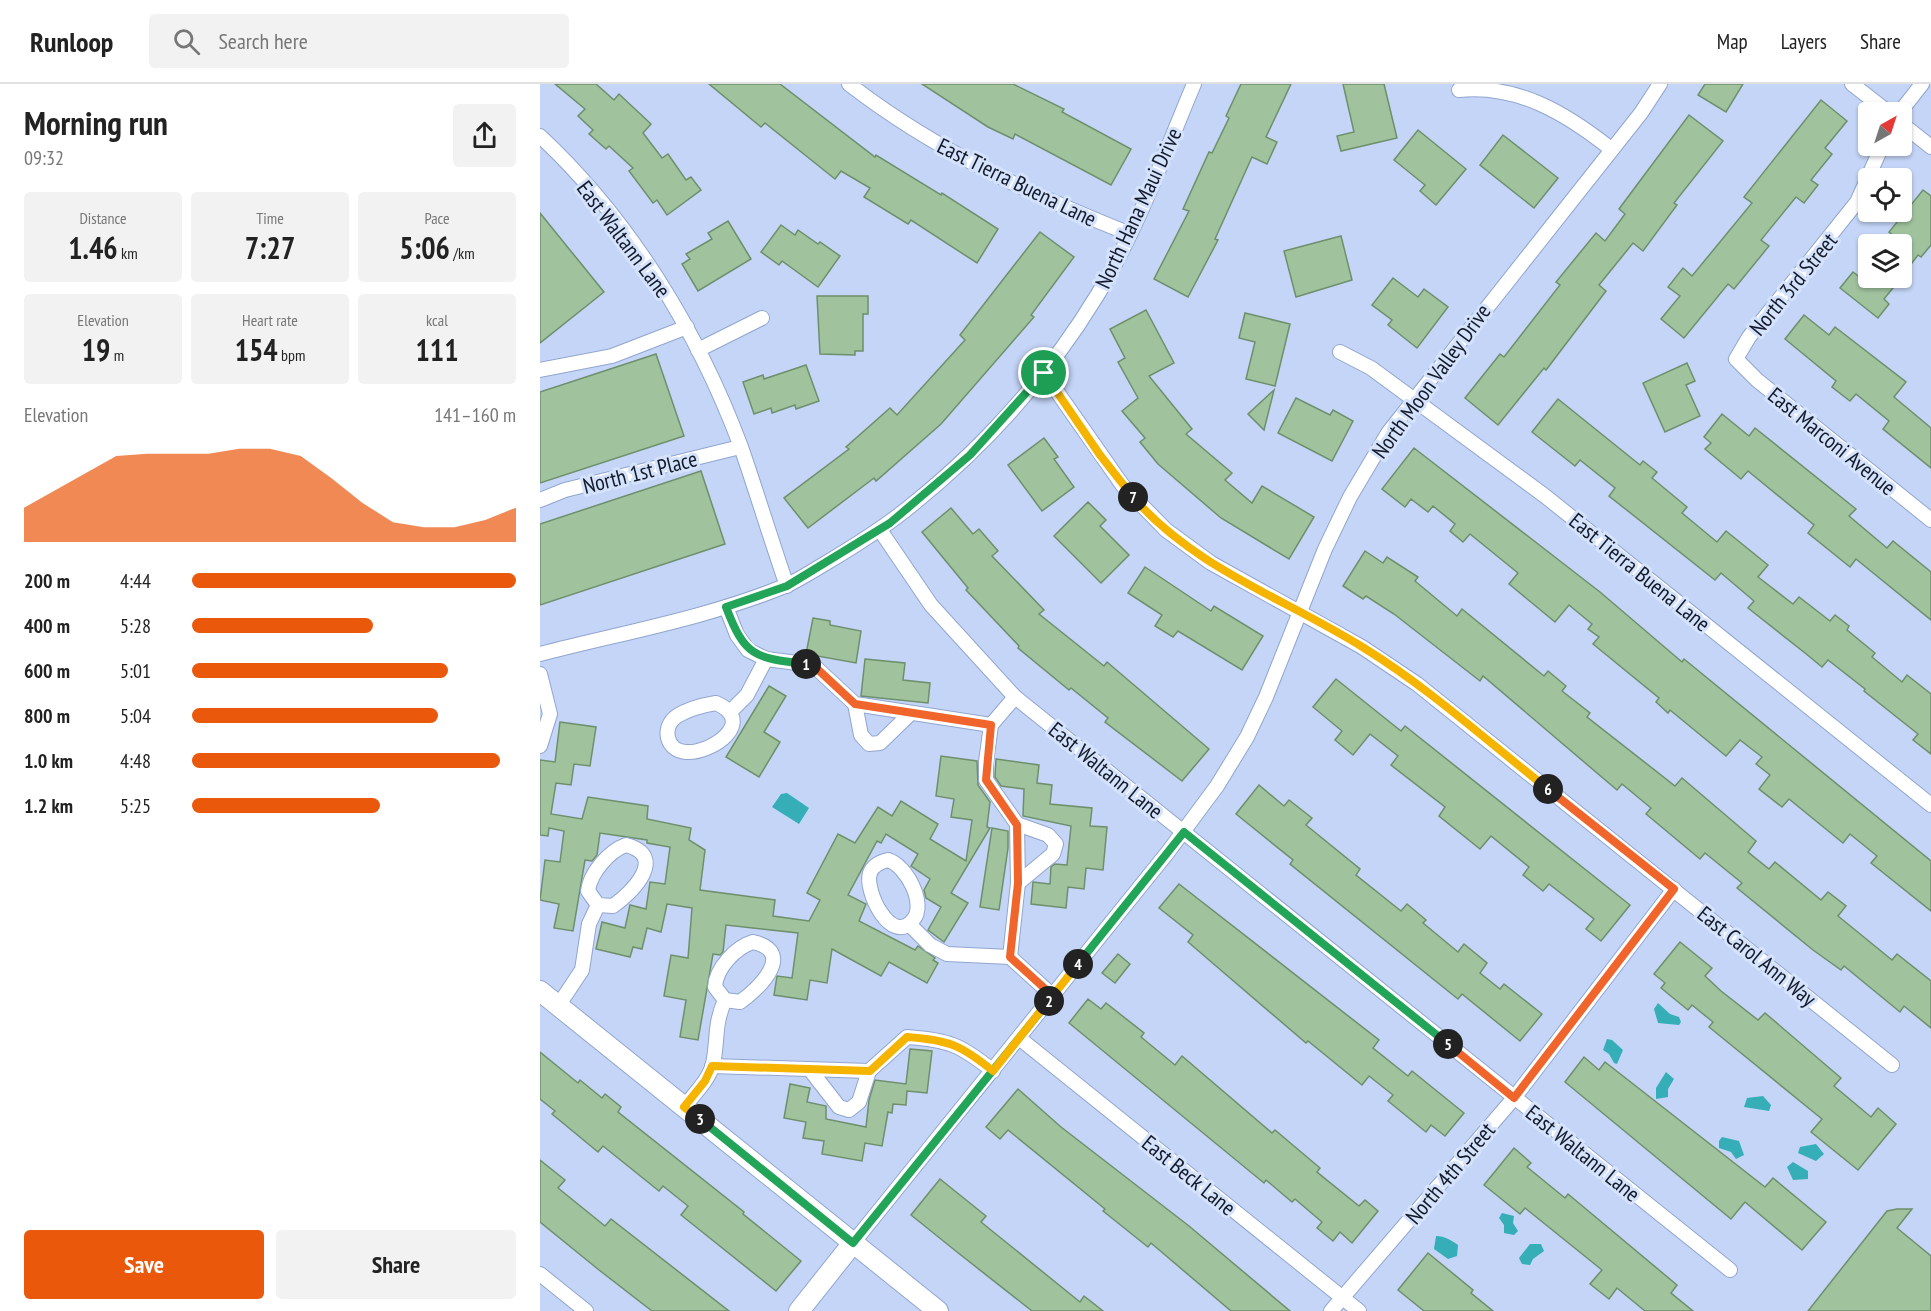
<!DOCTYPE html>
<html lang="en">
<head>
<meta charset="utf-8">
<style>
  body { margin:0; font-family:"PT Sans Narrow",sans-serif; background:#f2f2f2; color:#222; height:100vh; display:flex; flex-direction:column; font-size:22px; white-space:nowrap }
  * { box-sizing:border-box; margin:0 }
  p { font-size:20px; color:#767676 }
  .icon { flex:none; width:33px; height:33px; fill:none; stroke:currentColor; stroke-width:2; stroke-linecap:round; stroke-linejoin:round }
  .map { position:relative; flex:1; overflow:hidden }
  .panel { display:flex; flex-direction:column; background:#fff; width:540px }
  .panel>* { flex:none }
  .needle { width:39px; rotate:39deg }
  .buttons { position:absolute; left:1318px; top:18px; display:grid; gap:12px }
  .buttons a { display:grid; place-items:center; width:54px; height:54px; border-radius:6px; background:#fff; box-shadow:0 2px 4px #0004; font-size:30px }
  .pin { position:absolute; display:grid; place-items:center; width:51px; height:51px; color:#fff; margin:-26px; border:3px solid #fff; border-radius:50%; box-shadow:0 2px 6px #0007 }
  .km { position:absolute; width:30px; height:30px; margin:-15px; border-radius:50%; background:#222; color:#fff; font-size:16px; line-height:30px; text-align:center }
  .round { display:grid; place-items:center; flex:none; width:63px; height:63px; border-radius:6px; background:#f2f2f2 }
  .summary { display:flex; align-items:center; justify-content:space-between; height:102px; padding:0 24px }
  h1 { font-size:33px; font-weight:700; line-height:45px }
  .figures { display:grid; grid-template-columns:repeat(3,1fr); gap:9px; height:102px; padding:6px 24px }
  .figures div { display:grid; align-content:center; border-radius:6px; background:#f2f2f2; text-align:center }
  .figures b { font-size:30px; font-weight:700 }
  .figures small { font-size:16px; font-weight:400 }
  .figures p { font-size:16px }
  .chart { height:168px; padding:12px 24px }
  .chart p { display:flex; justify-content:space-between }
  .chart svg { width:100%; height:108px; margin-top:6px; fill:#ea580c; opacity:.7 }
  .cta { display:flex; gap:12px; margin-top:auto; padding:12px 24px }
  .cta a { flex:1; height:69px; border-radius:6px; background:#ea580c; color:#fff; font-size:24px; font-weight:700; line-height:69px; text-align:center }
  .cta a+a { background:#f2f2f2; color:#222 }
  ul { padding:0 24px; list-style:none; font-size:20px }
  li { display:grid; grid-template-columns:96px 72px 1fr; align-items:center; height:45px }
  li i { height:15px; border-radius:8px; background:#ea580c }
  header { display:flex; align-items:center; gap:36px; box-sizing:border-box; height:84px; padding:0 30px; background:#fff; border-bottom:2px solid #e0e0e0 }
  header strong { font-size:28px }
  nav { display:flex; gap:33px; margin-inline-start:auto; font-size:21px }
  .search { width:420px; height:54px; background:#f2f2f2; display:flex; align-items:center; gap:15px; box-sizing:border-box; padding:0 21px; border-radius:6px; color:#767676; font-size:22px }
  main { display:flex; flex:1; min-height:0 }
  .map>svg:first-child { display:block }
</style>
</head>
<body>
<header>
<strong>Runloop</strong>
<div class="search"><svg class="icon" aria-label="search" viewBox="0 0 24 24"><circle cx="10" cy="10" r="6"/><path d="M15 15l6 6"/></svg>Search here</div>
<nav><a>Map</a><a>Layers</a><a>Share</a></nav>
</header>
<main>
<section class="panel">
<div class="summary"><div><h1>Morning run</h1><p>09:32</p></div><a class="round"><svg class="icon" aria-label="share" viewBox="0 0 24 24"><path d="M12 15V3M7 8l5-5 5 5M5 13v7h14v-7"/></svg></a></div>
<div class="figures">
<div><p>Distance</p><b>1.46<small> km</small></b></div>
<div><p>Time</p><b>7:27</b></div>
<div><p>Pace</p><b>5:06<small> /km</small></b></div>
</div>
<div class="figures">
<div><p>Elevation</p><b>19<small> m</small></b></div>
<div><p>Heart rate</p><b>154<small> bpm</small></b></div>
<div><p>kcal</p><b>111</b></div>
</div>
<div class="chart"><p><span>Elevation</span>141–160 m</p>
<svg viewBox="0 0 160 44" preserveAspectRatio="none"><path d="M0 44V30L10 23L20 16L30 9L40 8L50 8L60 8L70 6L80 6L90 9L100 18L110 28L120 36L130 38L140 38L150 35L160 30V44z"/></svg>
</div>
<ul>
<li><b>200 m</b>4:44<i style="width:100%"></i></li>
<li><b>400 m</b>5:28<i style="width:56%"></i></li>
<li><b>600 m</b>5:01<i style="width:79%"></i></li>
<li><b>800 m</b>5:04<i style="width:76%"></i></li>
<li><b>1.0 km</b>4:48<i style="width:95%"></i></li>
<li><b>1.2 km</b>5:25<i style="width:58%"></i></li>
</ul>
<div class="cta"><a>Save</a><a>Share</a></div>
</section>
<div class="map">
<svg width="1391" height="1227" viewBox="0 0 1391 1227">
  <rect width="100%" height="100%" fill="#c4d5f7"/>
  <g fill="#35aeb8">
    <polygon points="247,709 269,724 259,740 232,723 241,710"/>
    <polygon points="1118,919 1130,930 1139,933 1141,938 1139,941 1118,939 1114,925"/>
    <polygon points="1067,955 1072,956 1083,966 1077,980 1074,979 1069,970 1063,966"/>
    <polygon points="1126,988 1134,995 1128,1005 1128,1013 1116,1015 1116,1004"/>
    <polygon points="1223,1012 1231,1021 1229,1027 1204,1023 1207,1014"/>
    <polygon points="1182,1053 1199,1057 1204,1071 1196,1075 1191,1068 1179,1064 1179,1057"/>
    <polygon points="1276,1060 1284,1070 1276,1077 1258,1069 1260,1063"/>
    <polygon points="1253,1078 1268,1087 1268,1095 1253,1096 1247,1083"/>
    <polygon points="962,1129 974,1132 973,1139 978,1147 974,1151 964,1149 964,1141 959,1134"/>
    <path d="M896 1152C904 1152 913 1157 918 1161L917 1172 908 1175 894 1165Z"/>
    <polygon points="990,1160 1001,1160 1004,1167 993,1175 990,1181 982,1180 979,1174"/>
  </g>
  <g fill="#a0c39e" stroke="#6e8f6c" stroke-width="1.5">
    <polygon points="15,0 56,0 74,16 79,10 111,40 103,49 122,74 128,70 146,96 151,93 161,106 127,131 117,116 113,119 89,87 93,84 69,62 66,65 49,50 53,46 38,32 45,25"/>
    <polygon points="169,0 240,0 335,73 336,71 401,111 402,109 458,145 437,179 371,136 368,140 324,113 330,104 301,87 295,95 225,39 221,43"/>
    <polygon points="382,0 473,0 524,25 522,28 591,65 571,101 475,50 473,55 448,43"/>
    <polygon points="701,0 751,0 726,53 737,58 727,80 712,73 675,155 678,156 648,213 614,195 649,127 643,125 669,68 672,69 689,34 686,32"/>
    <polygon points="803,0 844,0 857,54 801,67 797,52 814,48"/>
    <polygon points="1165,0 1203,0 1186,28 1158,11"/>
    <polygon points="1281,16 1307,37 1285,64 1292,70 1271,96 1278,101 1264,119 1256,113 1221,156 1229,162 1194,205 1188,200 1144,254 1121,235 1140,212 1128,203 1143,184 1152,192 1212,119 1204,113"/>
    <polygon points="1149,31 1183,57 1134,119 1137,121 1103,167 1093,159 1059,201 1066,207 1006,286 1004,284 958,341 925,314 960,270 964,273 1020,201 1016,198 1056,149 1065,157 1085,130 1079,125"/>
    <polygon points="878,46 926,85 896,121 880,107 885,101 854,76"/>
    <polygon points="963,51 1018,94 994,124 940,81"/>
    <polygon points="1383,106 1391,112 1391,161 1381,173 1378,171 1362,192 1362,158 1349,148"/>
    <polygon points="0,129 64,208 0,259"/>
    <polygon points="188,137 211,175 158,207 142,180 150,175 146,170 172,155 168,149"/>
    <polygon points="241,141 255,151 258,146 278,160 280,158 300,172 278,203 242,177 239,181 221,168"/>
    <polygon points="500,148 534,173 491,231 494,233 401,340 336,397 334,394 268,444 244,414 309,365 306,363 350,324 357,331 425,256 420,251"/>
    <polygon points="801,152 812,196 756,213 744,167"/>
    <polygon points="1313,188 1321,194 1361,194 1344,215 1349,220 1338,234 1300,204"/>
    <polygon points="853,194 878,213 884,205 908,223 877,264 848,241 852,236 832,221"/>
    <polygon points="277,212 328,212 328,230 323,230 323,267 315,267 315,271 280,270"/>
    <polygon points="606,226 634,279 609,292 652,345 646,350 692,389 685,396 712,419 722,402 774,433 749,475 681,434 618,380 600,358 605,354 582,327 598,314 578,278 585,274 570,245"/>
    <polygon points="705,229 750,240 735,302 706,295 715,258 699,254"/>
    <polygon points="1264,231 1289,251 1295,243 1366,298 1354,313 1391,344 1391,384 1343,345 1349,337 1316,310 1310,317 1292,303 1296,297 1245,255"/>
    <polygon points="116,270 144,352 0,399 0,308"/>
    <polygon points="1147,279 1155,297 1146,301 1160,332 1125,348 1103,299"/>
    <polygon points="266,281 279,317 256,325 255,321 232,329 231,324 214,330 203,298 223,291 224,295"/>
    <polygon points="734,306 724,346 708,330"/>
    <polygon points="756,314 790,331 793,326 813,337 792,377 738,349"/>
    <polygon points="1018,315 1100,381 1103,377 1117,388 1112,394 1147,423 1142,429 1177,458 1186,447 1228,481 1218,493 1253,520 1259,513 1290,537 1295,531 1309,542 1307,546 1335,569 1332,573 1362,598 1367,591 1391,610 1391,670 1373,656 1378,650 1324,607 1325,605 1288,576 1282,583 1265,569 1208,524 1214,517 1181,489 1175,496 1069,412 1075,404 1040,376 1035,382 992,348"/>
    <polygon points="1182,330 1209,352 1215,344 1316,425 1309,432 1347,464 1353,457 1391,488 1391,536 1316,475 1310,483 1268,449 1274,441 1208,387 1201,395 1165,365 1171,359 1164,353"/>
    <polygon points="504,354 518,373 514,375 534,403 502,427 468,381"/>
    <polygon points="874,364 1060,508 1142,578 1144,575 1391,777 1391,827 1331,779 1337,772 1310,750 1303,759 1249,715 1242,723 1219,705 1230,691 1216,680 1222,673 1200,656 1186,672 1130,626 1128,629 1116,618 1119,614 1053,560 1059,553 1048,545 1052,540 1029,521 1015,538 969,500 978,489 930,450 923,458 910,447 915,440 893,422 888,428 871,415 865,423 842,405"/>
    <polygon points="161,387 185,460 0,521 0,440"/>
    <polygon points="548,418 566,436 560,442 589,471 561,499 514,452"/>
    <polygon points="411,424 433,450 439,445 458,467 452,472 504,526 499,530 564,582 567,578 669,665 642,697 565,638 568,634 531,604 529,606 478,564 479,562 426,506 428,504 382,448"/>
    <polygon points="825,467 843,479 847,473 878,493 875,497 917,532 922,525 1004,592 1008,587 1026,602 1022,607 1050,629 1047,633 1135,702 1142,694 1216,757 1208,768 1229,785 1235,778 1281,816 1288,808 1306,822 1298,832 1352,876 1357,870 1391,897 1391,944 1364,922 1360,928 1304,882 1301,886 1273,866 1197,804 1202,799 1165,769 1160,775 1106,730 1111,724 1082,700 1077,706 943,592 940,597 854,530 826,512 823,515 803,502"/>
    <polygon points="605,483 671,527 674,522 723,552 702,586 638,547 633,553 615,542 622,531 588,509"/>
    <polygon points="273,534 290,537 290,541 321,547 316,579 266,570"/>
    <polygon points="325,575 365,579 363,596 390,599 388,619 321,612"/>
    <polygon points="796,595 861,647 865,642 1090,821 1061,857 1046,845 1054,835 1009,800 1003,807 983,791 989,783 951,752 940,765 899,732 905,723 851,681 858,672 830,650 813,671 795,656 802,647 773,623"/>
    <polygon points="229,602 246,612 224,648 240,658 219,693 186,673"/>
    <polygon points="20,638 56,643 50,682 34,680 31,701 16,699 11,730 42,735 48,713 108,722 107,735 151,744 149,756 165,766 160,806 235,816 233,832 269,837 280,816 267,809 298,750 315,759 338,723 352,732 361,717 398,740 390,755 426,777 432,736 411,733 414,715 396,712 401,672 437,677 438,701 450,718 447,743 450,744 411,809 428,819 404,858 388,846 401,823 386,814 384,806 390,795 371,782 378,770 346,750 341,759 337,757 308,811 326,820 319,837 375,866 378,862 395,874 393,876 398,879 387,899 349,878 341,892 292,865 287,899 270,896 267,916 234,911 237,892 252,894 258,849 186,841 183,868 180,871 173,870 158,956 140,953 146,916 124,912 131,871 148,874 152,824 127,820 121,848 107,844 102,865 93,863 90,873 56,865 62,838 85,844 90,821 106,825 110,798 125,800 130,763 107,759 107,756 60,749 57,771 52,777 45,776 33,847 14,844 19,820 0,816 5,776 20,778 24,747 9,744 8,752 0,751 0,676 15,678"/>
    <polygon points="456,675 499,681 497,699 512,701 510,720 552,724 550,742 567,743 563,786 546,784 544,805 528,803 526,824 491,820 493,798 510,800 511,783 515,780 527,781 531,742 483,732 484,705 461,702 455,693"/>
    <polygon points="719,701 744,722 749,716 772,734 766,741 820,785 816,791 861,827 867,820 886,836 883,839 918,868 924,860 947,879 940,889 960,905 964,900 1002,930 980,957 922,910 918,915 750,780 753,776 696,730"/>
    <polygon points="452,744 468,747 468,764 459,826 440,823"/>
    <polygon points="639,800 839,956 833,964 868,992 872,987 924,1029 905,1052 891,1041 886,1048 848,1017 853,1011 829,992 822,1001 768,957 766,959 648,858 653,851 619,824"/>
    <polygon points="1140,858 1172,884 1165,892 1181,907 1218,936 1225,929 1301,994 1294,1002 1331,1033 1338,1024 1356,1040 1318,1086 1271,1048 1282,1035 1169,943 1173,938 1152,921 1148,926 1121,904 1125,899 1114,890"/>
    <polygon points="578,870 590,880 575,899 562,889"/>
    <polygon points="548,915 561,925 566,919 604,949 601,953 635,981 642,972 732,1049 735,1046 780,1084 777,1088 819,1122 825,1116 838,1127 812,1159 800,1148 793,1157 777,1144 782,1138 755,1115 752,1118 726,1096 724,1099 529,939"/>
    <polygon points="370,965 392,967 387,1009 367,1007 366,1021 353,1020 352,1029 348,1028 342,1062 325,1059 322,1077 282,1070 284,1057 263,1054 266,1038 244,1034 250,1000 270,1004 267,1018 286,1022 286,1035 326,1043 329,1016 335,996 366,1000"/>
    <polygon points="0,968 38,999 40,996 62,1014 65,1010 81,1023 78,1028 204,1128 203,1130 261,1177 236,1207 141,1131 148,1122 123,1102 119,1107 63,1062 58,1068 12,1030 15,1027 0,1015"/>
    <polygon points="1044,973 1059,986 1065,978 1225,1103 1233,1094 1286,1138 1262,1166 1205,1118 1191,1135 1025,998"/>
    <polygon points="478,1005 521,1043 649,1142 750,1227 691,1227 611,1159 608,1163 563,1127 565,1125 468,1046 460,1055 446,1043"/>
    <polygon points="974,1064 991,1079 987,1083 1025,1114 1028,1110 1137,1201 1131,1209 1153,1227 1105,1227 1077,1204 1069,1215 1050,1200 1062,1186 985,1124 980,1130 944,1101"/>
    <polygon points="0,1076 25,1096 18,1104 65,1142 71,1135 189,1227 112,1227 59,1186 0,1138"/>
    <polygon points="400,1095 446,1132 441,1138 540,1218 544,1212 563,1227 492,1227 417,1168 371,1131"/>
    <polygon points="1357,1125 1372,1125 1357,1144 1391,1172 1391,1227 1268,1227 1347,1127"/>
    <polygon points="888,1169 933,1206 931,1209 953,1227 884,1227 858,1206"/>
  </g>
  <g fill="none" stroke-linecap="round" stroke-linejoin="round">
    <g stroke="#91a6ce" stroke-width="16">
      <g id="street">
        <path d="M309 0C394 66 490 110 590 150"/>
        <polyline points="1312,0 1348,28"/>
        <path d="M919 6C978 0 1027 30 1071 65"/>
        <polyline points="1360,28 1382,0"/>
        <polyline points="1362,40 1391,63"/>
        <path d="M0 52C91 137 158 248 201 363 217 409 231 456 247 502"/>
        <polyline points="1342,62 1317,118 1209,253 1196,275 1217,296 1391,436"/>
        <polyline points="158,266 222,234"/>
        <polyline points="800,268 831,284 1005,412 1391,721"/>
        <polyline points="0,286 72,272 147,243"/>
        <polyline points="504,289 583,402 626,446 671,479 822,563 877,600 1352,981"/>
        <polyline points="0,416 25,406 200,363"/>
        <polyline points="340,446 391,521 475,613 1190,1186"/>
        <polyline points="186,523 197,551 208,566 226,575 273,581 315,620 451,641"/>
        <path d="M0 570C81 549 167 534 245 502 257 497 269 489 281 482 313 463 344 444 373 420 446 361 509 291 558 210 598 144 624 71 654 0"/>
        <polyline points="0,590 10,630 0,662"/>
        <path d="M176 619C218 638 171 670 146 668 126 667 121 643 137 632 148 625 164 621 176 619Z"/>
        <polyline points="315,620 321,651 329,660 340,659 371,629"/>
        <polyline points="190,628 207,611 226,575"/>
        <polyline points="477,740 508,751 516,760 513,770 478,799"/>
        <path d="M86 761C128 772 93 808 73 822L58 821 48 807C50 789 69 767 86 761Z"/>
        <path d="M348 776C366 781 387 820 373 836 351 863 324 806 330 789 333 781 340 778 348 776Z"/>
        <polyline points="369,840 390,861 407,870 470,873 513,912"/>
        <path d="M213 858C256 868 220 904 200 918L185 916 175 903C176 884 196 863 213 858Z"/>
        <polyline points="470,873 478,799 477,740 446,696 446,678 451,641 475,613"/>
        <polyline points="18,922 42,886 49,840 58,821"/>
        <polyline points="479,954 819,1227"/>
        <path d="M172 982 329 987 367 953C409 956 421 961 453 987"/>
        <polyline points="271,987 299,1023 309,1026 319,1018 329,987"/>
        <path d="M144 1023C154 1010 169 996 173 980 178 956 174 940 185 916"/>
        <polyline points="313,1159 628,768 677,702 707,653 726,613 785,465 810,413 848,349 1101,29 1120,0"/>
        <polyline points="0,1190 46,1227"/>
        <polyline points="791,1227 974,1014 1134,805"/>
      </g>
    </g>
    <g stroke="#91a6ce" stroke-width="22">
      <g id="secondary">
        <polyline points="0,907 398,1227"/>
        <polyline points="259,1227 313,1159"/>
      </g>
    </g>
    <use href="#street" stroke="#fff" stroke-width="14"/>
    <use href="#secondary" stroke="#fff" stroke-width="20"/>
  </g>
  <g fill="none" stroke-linecap="round" stroke-linejoin="round">
    <g stroke="#fff" stroke-width="12">
      <path id="split-1" d="M266 580C215 574 205 573 186 523L247 502 350 439 430 371 504 289"/>
    </g>
    <g stroke="#fff" stroke-width="12">
      <polyline id="split-2" points="266,580 273,581 315,620 451,641 446,696 477,741 478,799 470,873 513,912 509,917"/>
    </g>
    <g stroke="#fff" stroke-width="12">
      <polyline id="split-3" points="160,1035 313,1159 509,917"/>
    </g>
    <g stroke="#fff" stroke-width="12">
      <path id="split-4" d="M160 1035 144 1023 165 997 172 982 330 987 367 953C409 956 421 961 453 987L538 880"/>
    </g>
    <g stroke="#fff" stroke-width="12">
      <polyline id="split-5" points="538,880 644,748 908,960"/>
    </g>
    <g stroke="#fff" stroke-width="12">
      <polyline id="split-6" points="908,960 974,1014 1134,805 1008,705"/>
    </g>
    <g stroke="#fff" stroke-width="12">
      <path id="split-7" d="M593 413C654 484 746 515 824 564 889 604 947 657 1008 705"/>
    </g>
    <g stroke="#fff" stroke-width="12">
      <polyline id="split-8" points="504,289 560,371 593,413"/>
    </g>
    <use href="#split-1" stroke="#22a559" stroke-width="8"/>
    <use href="#split-2" stroke="#f0652b" stroke-width="8"/>
    <use href="#split-3" stroke="#22a559" stroke-width="8"/>
    <use href="#split-4" stroke="#f5b400" stroke-width="8"/>
    <use href="#split-5" stroke="#22a559" stroke-width="8"/>
    <use href="#split-6" stroke="#f0652b" stroke-width="8"/>
    <use href="#split-7" stroke="#f5b400" stroke-width="8"/>
    <use href="#split-8" stroke="#f5b400" stroke-width="8"/>
  </g>
  <g text-anchor="middle" stroke-width="6" stroke-linejoin="round" paint-order="stroke">
    <g font-size="22" fill="#121a29" stroke="#d5e2fc">
      <text transform="translate(477 98) rotate(26)" y="8">East Tierra Buena Lane</text>
      <text transform="translate(598 124) rotate(-65)" y="8">North Hana Maui Drive</text>
      <text transform="translate(84 155) rotate(53)" y="8">East Waltann Lane</text>
      <text transform="translate(1253 200) rotate(-51)" y="8">North 3rd Street</text>
      <text transform="translate(891 297) rotate(-54)" y="8">North Moon Valley Drive</text>
      <text transform="translate(1292 357) rotate(39)" y="8">East Marconi Avenue</text>
      <text transform="translate(100 388) rotate(-14)" y="8">North 1st Place</text>
      <text transform="translate(1100 488) rotate(39)" y="8">East Tierra Buena Lane</text>
      <text transform="translate(566 686) rotate(39)" y="8">East Waltann Lane</text>
      <text transform="translate(1217 872) rotate(39)" y="8">East Carol Ann Way</text>
      <text transform="translate(1043 1069) rotate(39)" y="8">East Waltann Lane</text>
      <text transform="translate(910 1089) rotate(-50)" y="8">North 4th Street</text>
      <text transform="translate(649 1091) rotate(39)" y="8">East Beck Lane</text>
    </g>
  </g>
</svg>
<div class="buttons">
<a><svg class="needle" viewBox="-14 -14 28 28"><path d="M0-13l5 13h-10z" fill="#e53935"/><path d="M0 13l5-13h-10z" fill="#767676"/></svg></a>
<a><svg class="icon" aria-label="locate" viewBox="0 0 24 24"><circle cx="12" cy="12" r="6"/><path d="M12 2v4M12 18v4M2 12h4M18 12h4"/></svg></a>
<a><svg class="icon" aria-label="layers" viewBox="0 0 24 24"><path d="M12 4l9 5-9 5-9-5zM3 14l9 5 9-5"/></svg></a>
</div>
<div class="pin" style="left:504px;top:289px;background:#1e9e55"><svg class="icon" aria-label="arrive" viewBox="0 0 24 24"><path d="M6 21V4h12l-3 4 3 4H6"/></svg></div>
<b class="km" style="left:266px;top:580px">1</b>
<b class="km" style="left:509px;top:917px">2</b>
<b class="km" style="left:160px;top:1035px">3</b>
<b class="km" style="left:538px;top:880px">4</b>
<b class="km" style="left:908px;top:960px">5</b>
<b class="km" style="left:1008px;top:705px">6</b>
<b class="km" style="left:593px;top:413px">7</b>
</div>
</main>
</body>
</html>
